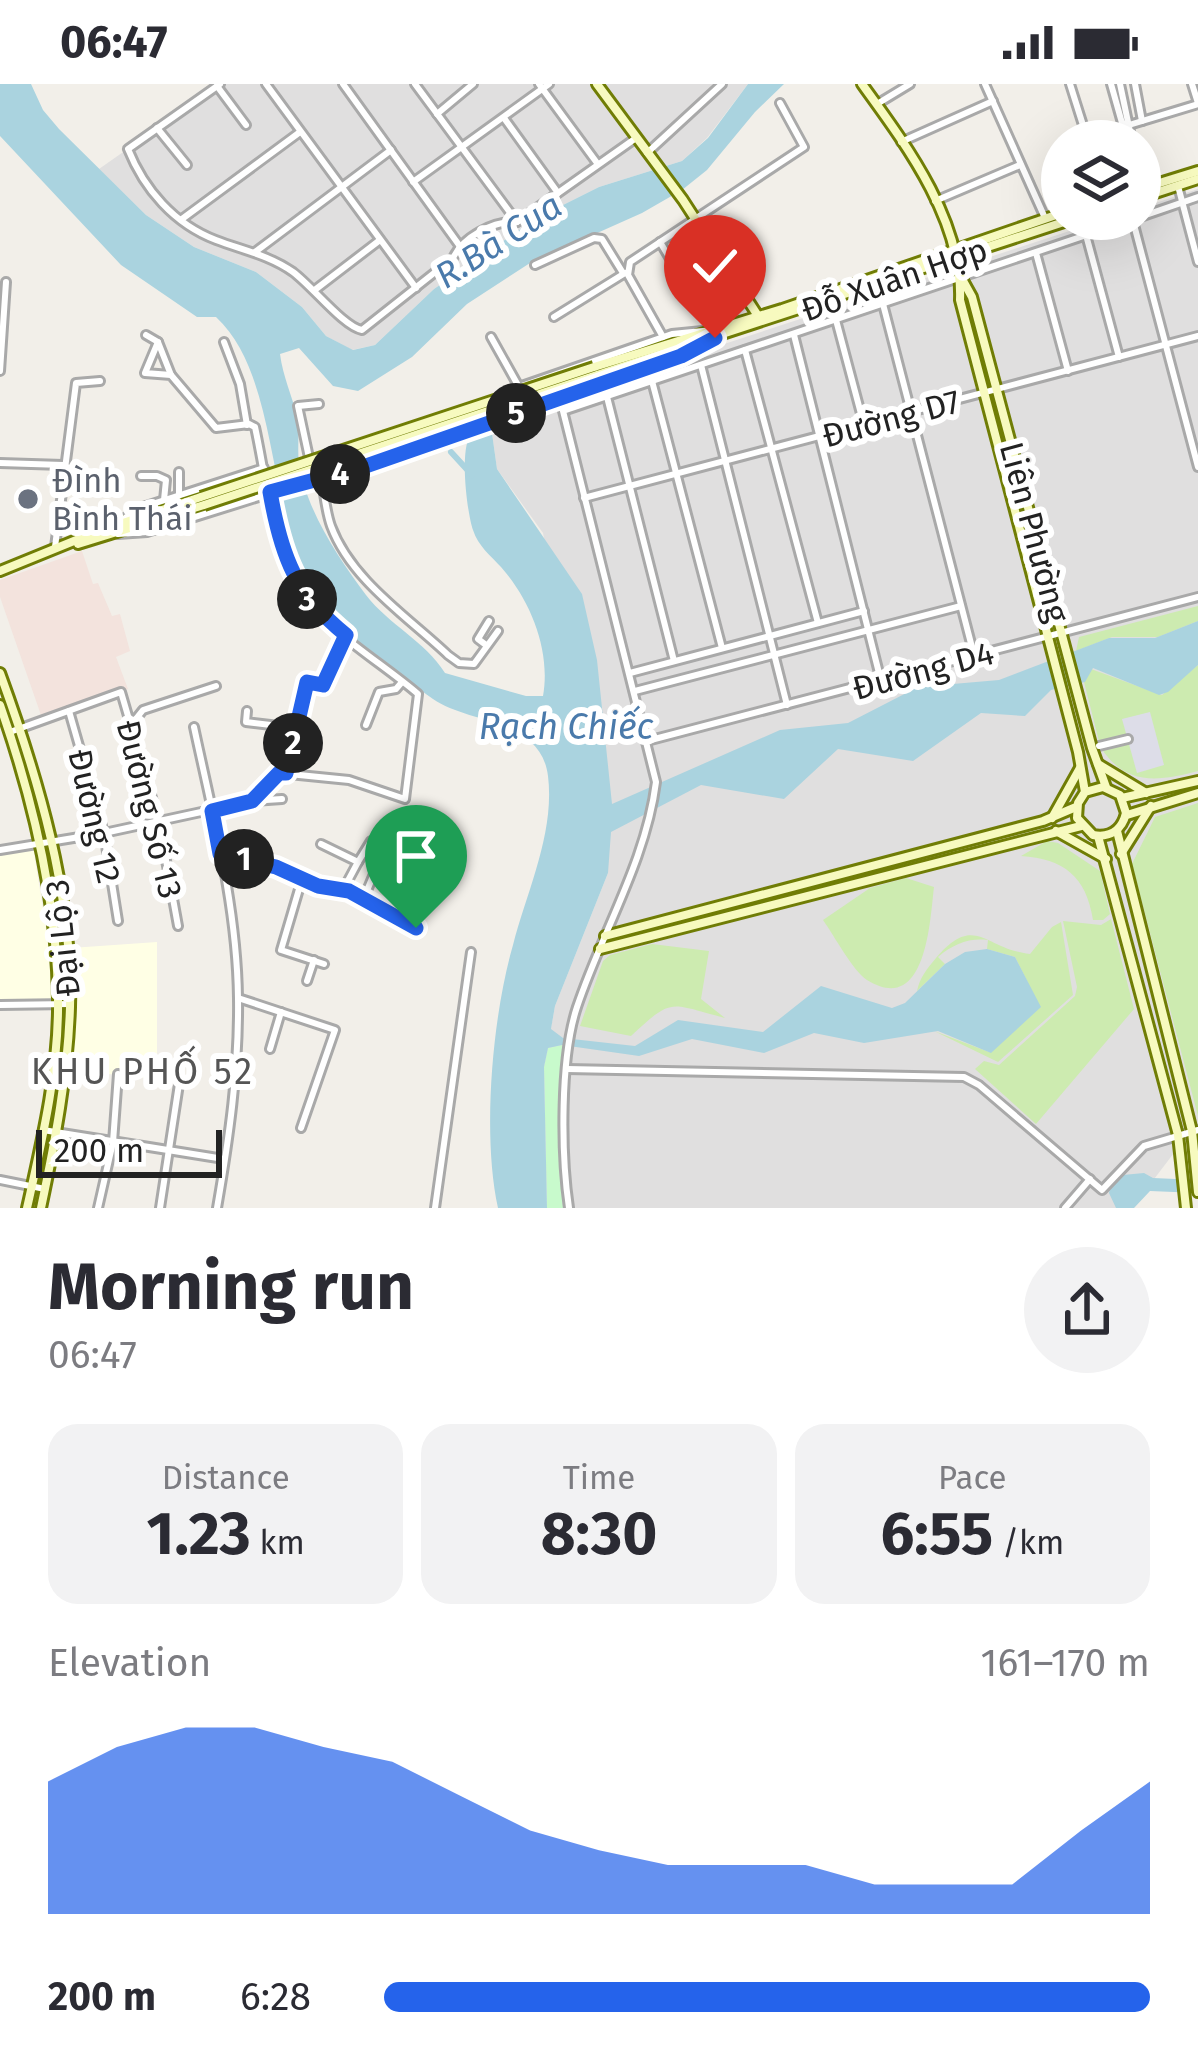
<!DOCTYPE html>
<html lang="en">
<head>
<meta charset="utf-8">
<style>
  body { margin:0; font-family:"Fira Sans",sans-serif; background:#f2f2f3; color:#2b2b33; height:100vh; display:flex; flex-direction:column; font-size:45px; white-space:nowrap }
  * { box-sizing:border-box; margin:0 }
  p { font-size:39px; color:#7c7c81 }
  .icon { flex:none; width:66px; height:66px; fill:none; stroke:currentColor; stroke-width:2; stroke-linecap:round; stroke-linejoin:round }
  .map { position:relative; height:1124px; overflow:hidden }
  .panel { display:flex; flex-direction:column; background:#fff; flex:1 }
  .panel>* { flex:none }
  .tools { position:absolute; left:1041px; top:36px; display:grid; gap:24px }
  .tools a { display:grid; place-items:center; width:120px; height:120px; border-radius:50%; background:#fff; box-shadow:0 12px 48px #0002; font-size:60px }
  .scale { position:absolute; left:36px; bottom:30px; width:186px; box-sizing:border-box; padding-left:12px; border:6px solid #222; border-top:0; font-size:33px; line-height:42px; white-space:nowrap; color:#222; -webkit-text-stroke:9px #fff; paint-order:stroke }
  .pin { position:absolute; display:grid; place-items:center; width:102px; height:102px; color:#fff; margin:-123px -51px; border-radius:50% 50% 50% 0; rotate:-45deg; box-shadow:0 0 12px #0007 }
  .pin .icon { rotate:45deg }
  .km { position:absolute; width:60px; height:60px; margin:-30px; border-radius:50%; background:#222; color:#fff; font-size:33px; line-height:60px; text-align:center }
  .round { display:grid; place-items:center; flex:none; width:126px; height:126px; border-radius:63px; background:#f2f2f3 }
  .summary { display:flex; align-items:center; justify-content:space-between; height:204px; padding:0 48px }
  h1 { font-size:66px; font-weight:700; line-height:90px }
  .figures { display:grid; grid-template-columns:repeat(3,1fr); gap:18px; height:204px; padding:12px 48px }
  .figures div { display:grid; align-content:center; border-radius:30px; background:#f2f2f3; text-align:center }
  .figures b { font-size:60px; font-weight:700 }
  .figures small { font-size:33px; font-weight:400 }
  .figures p { font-size:33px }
  .chart { height:336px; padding:24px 48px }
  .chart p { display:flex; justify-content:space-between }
  .chart svg { width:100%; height:216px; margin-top:12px; fill:#2563eb; opacity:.7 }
  ul { padding:0 48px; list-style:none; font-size:39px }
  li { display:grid; grid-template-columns:192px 144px 1fr; align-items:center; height:90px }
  li i { height:30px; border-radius:15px; background:#2563eb }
  .status { display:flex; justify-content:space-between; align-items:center; height:84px; padding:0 60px; background:#fff; direction:ltr }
  .status svg { height:33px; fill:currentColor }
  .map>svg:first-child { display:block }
</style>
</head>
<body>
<div class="status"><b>06:47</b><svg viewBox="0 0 49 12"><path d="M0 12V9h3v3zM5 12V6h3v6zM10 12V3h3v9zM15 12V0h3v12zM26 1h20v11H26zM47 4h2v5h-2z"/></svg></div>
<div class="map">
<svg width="1198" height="1124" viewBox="0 0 1198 1124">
  <rect width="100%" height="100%" fill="#f2efe9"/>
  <g fill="#e0dfdf">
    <polygon points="220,0 748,0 707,54 682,77 599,103 535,135 434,205 375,261 352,266 326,252 302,223 256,188 194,163 146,131 99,85"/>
    <polygon points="1198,105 1198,1053 1180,1061 1132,1124 547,1124 544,983 555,922 608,789 543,449 497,385 491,342 683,280 721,261 1106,135 1140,135 1140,124"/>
  </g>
  <g fill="#ffffe5">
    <polygon points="33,763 48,856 52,916 0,915 0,769"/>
    <polygon points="157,858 157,995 70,986 78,907 71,864"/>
  </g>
  <polygon fill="#f3e3dd" points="82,467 93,500 98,499 112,532 120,530 130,567 116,573 128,605 43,637 0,513 0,496"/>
  <g fill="#cdebb0">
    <polygon points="1198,522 1198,537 1158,553 1112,553 1076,567 1079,553"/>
    <path d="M1198 581V687C1159 697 1127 703 1101 664L1127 653 1100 661 1084 598 1091 585 1162 611Z"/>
    <polygon points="1198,719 1198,1032 1132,780 1155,733"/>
    <path d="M1047 757 1058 759 1100 787 1110 830 1103 836H1093C1086 792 1064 775 1021 772Z"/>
    <path d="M906 794 934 803C930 835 927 933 867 896 853 887 835 853 823 836L870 804Z"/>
    <polygon points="1111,835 1134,925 1036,1040 975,985 984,977 999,981 1075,912 1077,903 1063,837 1101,841"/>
    <path d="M1061 838 1073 911 998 978 934 947 989 968 1028 899 1015 873 987 865 988 856C968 854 954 860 938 873L945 880 917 907C920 893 927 885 936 874 975 828 984 865 1030 870L1052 843Z"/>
    <path d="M652 860 709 867 701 915 725 934C669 920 674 912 631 952L580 942 603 877 610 871Z"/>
  </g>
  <polygon fill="#c8facc" points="562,961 559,1084 563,1124 547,1124 544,983 548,964"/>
  <polygon fill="#dddde8" points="1150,628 1164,681 1137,689 1122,635"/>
  <g fill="#aad3df">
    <path d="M0 0H31L43 26 59 45 146 131 194 163 256 188 302 223 326 252 353 266 375 261 434 205 535 135 599 103 682 77 708 54 748 0H784L755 28 707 86 682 106 642 129 530 179 467 220 412 273 358 307 333 302 299 264 280 270C283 293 292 311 297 333 300 348 297 364 299 379 306 426 339 475 366 511 389 541 425 557 445 589L526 612H543C551 567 531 517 501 483 491 472 478 462 473 446 467 429 458 359 473 348 478 344 485 344 491 342L497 385 582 510 597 576 612 720 780 646 848 639 918 603 999 596 1109 554H1155L1198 537V581L1168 608 1159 611 1093 584 1085 598 1051 606 1025 632 981 629 913 677 838 665 784 715 701 701 611 748 608 789 555 922 551 945 563 954 635 962 678 936 763 948 821 902 892 924 905 919 945 880 965 868 987 865 1015 873 1041 923 991 969 938 947 864 959 814 949 764 969 692 955 639 972 562 961 548 964 544 983 547 1124H498C482 1051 492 934 513 861 527 807 555 749 548 692 541 634 468 640 433 615 400 591 360 564 333 534 261 455 287 299 216 233H197L121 181 0 52Z"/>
    <polygon points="1144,1089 1153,1094 1198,1096 1198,1109 1150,1107 1134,1124 1116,1124 1109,1109 1112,1092"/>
  </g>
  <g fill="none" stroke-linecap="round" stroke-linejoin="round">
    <polyline stroke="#aad3df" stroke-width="6" points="451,368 472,391"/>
    <g stroke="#a9a9a9" stroke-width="12">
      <g id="street">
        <path d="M220 0 128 65C144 105 174 140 216 156 242 166 269 171 293 188 313 203 344 243 362 246L453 174C463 153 494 136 517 138L636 54"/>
        <polyline points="266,0 416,204"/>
        <polyline points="343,0 459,161"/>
        <polyline points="415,0 517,138"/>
        <polyline points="539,0 597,79"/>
        <polyline points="985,0 1045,134"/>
        <polyline points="1070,0 1088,57"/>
        <polyline points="1111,0 1122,39 1129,41 1198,20"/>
        <polyline points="1120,0 1132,57"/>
        <polyline points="1135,0 1142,37"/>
        <polyline points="1192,0 1198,19"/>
        <polyline points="217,2 246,41"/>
        <polyline points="877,20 910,0"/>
        <polyline points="437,30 473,0"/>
        <polyline points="504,34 558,109"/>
        <polyline points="157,44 187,81"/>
        <polyline points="901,58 993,17"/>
        <polyline points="647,69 722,0"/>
        <polyline points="413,98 549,0"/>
        <polyline points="1178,102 1198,178"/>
        <polyline points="935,117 1020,81"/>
        <polyline points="1140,133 1198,113"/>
        <polyline points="182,135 300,48"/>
        <polyline points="1133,137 1198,383"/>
        <polyline points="1086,151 1119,273"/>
        <polyline points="660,158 713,246 672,250 510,306 506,313 511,331 681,272 710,257"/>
        <polyline points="255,168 391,66"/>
        <polyline points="1036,169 1068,287"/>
        <polyline points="535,181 594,154 602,155 623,189"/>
        <polyline points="316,205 380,156"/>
        <polyline points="883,220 974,571"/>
        <polyline points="554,233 625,189"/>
        <polyline points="836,236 864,341"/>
        <polyline points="146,251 158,258 171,291"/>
        <polyline points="794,251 881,597"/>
        <polyline points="491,253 519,303"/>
        <polyline points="663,253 628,191 630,178 804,63 780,19"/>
        <polyline points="224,258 240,300 247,341"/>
        <polyline points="745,266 818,539"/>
        <polyline points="701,281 787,621"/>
        <polyline points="0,287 6,198"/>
        <polyline points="652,297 722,564"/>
        <polyline points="607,313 674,577"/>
        <polyline points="0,379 63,381"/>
        <polyline points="141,392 157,392 166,396 164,416"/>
        <path d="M322 395C324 410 326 428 331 442 351 496 408 533 448 571L459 579 474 580 498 547"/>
        <polyline points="314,397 298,322 319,320"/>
        <polyline points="179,411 179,388"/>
        <polyline points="584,414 1198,252"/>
        <polyline points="122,436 140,424 264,384"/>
        <polyline points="118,450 147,448 281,406"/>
        <polyline points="55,463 76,299 100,297"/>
        <polyline points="486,561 478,555 489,537"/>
        <polyline points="630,589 864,527"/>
        <polyline points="635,607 961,522"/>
        <polyline points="69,627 104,749 118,837"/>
        <polyline points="247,627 246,638 296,644"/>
        <polyline points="131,641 143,626 216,602"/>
        <polyline points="366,641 379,608 396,605 402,598"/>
        <path d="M194 643C213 732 237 823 238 914 239 985 229 1055 217 1124"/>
        <polyline points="10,648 121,608 159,738 178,842"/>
        <polyline points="647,657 1198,513"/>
        <polyline points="1099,662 1128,655"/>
        <polyline points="286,689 307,598 323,601 346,551"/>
        <polyline points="252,717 282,715"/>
        <polyline points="321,760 358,778 343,806"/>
        <path d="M0 766 104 749 252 717 279 689 349 696 405 715 418 610C382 579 334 552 305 513 274 472 266 393 255 343L249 340 216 344 171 291 145 289 158 258"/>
        <polyline points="220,769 276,783 318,802 349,807 416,844"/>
        <polyline points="358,778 371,757"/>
        <polyline points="302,795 281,866 324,880"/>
        <polyline points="363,816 384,766"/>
        <polyline points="307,897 314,876"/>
        <polyline points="238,914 335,946 301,1044"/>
        <polyline points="0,921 70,920"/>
        <polyline points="270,965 281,928"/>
        <polyline points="567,985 964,993 979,1001 1102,1106 1144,1062 1198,1046"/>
        <polyline points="43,1046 224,1075"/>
        <polyline points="0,1096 45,1105"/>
        <polyline points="98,1124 113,1058 118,990"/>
        <polyline points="160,1124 179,1000"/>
        <polyline points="435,1124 471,868"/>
        <path d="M569 1124C561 1070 560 974 577 923 602 848 646 777 656 698L563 327 1134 135"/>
        <polyline points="1065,1124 1090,1095"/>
      </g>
    </g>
    <g stroke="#707d05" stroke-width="14">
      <g id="secondary">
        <polyline points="597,0 683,116 760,235"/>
        <path d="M862 0C907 62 963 137 960 216L1078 668 1085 708 1078 719 1077 734 1093 751C1110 754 1122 746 1126 729L1120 711 1103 703 1085 708"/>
        <polyline points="1140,105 1198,87"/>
        <polyline points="1140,114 1198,95"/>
        <polyline points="962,195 972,213 1092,664 1106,703"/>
        <polyline points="594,283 782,225 1062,129"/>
        <polyline points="597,291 1073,135"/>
        <polyline points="281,406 363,383 511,331"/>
        <polyline points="78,460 204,421"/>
        <polyline points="0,487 96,448 201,413"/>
        <path d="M0 589C38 693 73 810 70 923 68 990 55 1058 41 1124"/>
        <path d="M0 621C33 715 57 816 58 916 59 985 42 1057 27 1124"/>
        <polyline points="1098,680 1146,709"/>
        <polyline points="1122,714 1198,697"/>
        <polyline points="1127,731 1198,709"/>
        <polyline points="1052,734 1080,684"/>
        <polyline points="1056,747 1106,775"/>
        <polyline points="1117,747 1192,1047 1198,1108"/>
        <polyline points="1098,752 1178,1051 1186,1124"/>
        <polyline points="1121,770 1151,722"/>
        <polyline points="605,852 1043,737 1076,723"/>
        <polyline points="600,865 1081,742"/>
      </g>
    </g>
    <use href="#street" stroke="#fff" stroke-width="6"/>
    <use href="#secondary" stroke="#f7fabf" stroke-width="8"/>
    <g stroke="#707d05" stroke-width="14" stroke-linecap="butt">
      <g id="secondary-bridge">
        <polyline points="201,413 594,283"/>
        <polyline points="204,421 597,291"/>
      </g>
    </g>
    <use href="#secondary-bridge" stroke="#f7fabf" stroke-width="8"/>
  </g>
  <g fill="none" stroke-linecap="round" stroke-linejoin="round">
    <g stroke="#fff" stroke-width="24">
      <path id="route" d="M416 844 349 807 318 802 276 783 220 770 212 727 252 717 279 689H286L307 598 323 601 346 551C295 510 281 471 270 408L363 383 681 272 715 254"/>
    </g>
    <use href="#route" stroke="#2563eb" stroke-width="15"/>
  </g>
  <circle fill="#6b7280" stroke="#fff" stroke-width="4.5" cx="28" cy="415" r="12"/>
  <g text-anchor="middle" stroke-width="12" stroke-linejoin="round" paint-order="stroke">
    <g font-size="33" fill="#222" stroke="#fff">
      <text transform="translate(894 195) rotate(-19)" y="12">Đỗ Xuân Hợp</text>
      <text transform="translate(891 334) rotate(-15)" y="12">Đường D7</text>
      <text transform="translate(1035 448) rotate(75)" y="12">Liên Phường</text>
      <text transform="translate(923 586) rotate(-15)" y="12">Đường D4</text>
      <text transform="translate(150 725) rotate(76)" y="12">Đường Số 13</text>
      <text transform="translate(95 732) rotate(77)" y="12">Đường 12</text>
      <text transform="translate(62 854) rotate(-96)" y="12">Đại Lộ 3</text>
    </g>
    <g font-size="33" fill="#5b616d" stroke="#fff" text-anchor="start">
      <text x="52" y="408">Đình<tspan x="52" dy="38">Bình Thái</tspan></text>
    </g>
    <g font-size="36" font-style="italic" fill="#4a7aab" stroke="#fff">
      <text transform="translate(498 156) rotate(-33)" y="13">R.Bà Cua</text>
      <text x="566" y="655">Rạch Chiếc</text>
    </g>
    <g font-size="36" letter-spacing="3" fill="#555" stroke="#fff">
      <text x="143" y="1000">KHU PHỐ 52</text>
    </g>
  </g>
</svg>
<div class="tools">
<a><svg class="icon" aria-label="layers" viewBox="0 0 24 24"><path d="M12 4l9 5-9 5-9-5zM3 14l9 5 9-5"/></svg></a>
</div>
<div class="scale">200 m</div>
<div class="pin" style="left:416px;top:844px;background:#1e9e55"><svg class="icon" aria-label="arrive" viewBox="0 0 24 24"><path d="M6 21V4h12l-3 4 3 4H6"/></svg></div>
<div class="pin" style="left:715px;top:254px;background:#d93025"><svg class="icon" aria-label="check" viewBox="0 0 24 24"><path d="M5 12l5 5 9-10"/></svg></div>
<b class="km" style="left:244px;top:775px">1</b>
<b class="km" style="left:293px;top:659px">2</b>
<b class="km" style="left:307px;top:515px">3</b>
<b class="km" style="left:340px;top:390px">4</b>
<b class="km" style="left:516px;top:329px">5</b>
</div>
<section class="panel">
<div class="summary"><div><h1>Morning run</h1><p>06:47</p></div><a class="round"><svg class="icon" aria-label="share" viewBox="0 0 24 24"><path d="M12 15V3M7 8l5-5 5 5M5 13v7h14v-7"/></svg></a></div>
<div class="figures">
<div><p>Distance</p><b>1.23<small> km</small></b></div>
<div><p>Time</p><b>8:30</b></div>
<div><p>Pace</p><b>6:55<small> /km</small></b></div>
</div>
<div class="chart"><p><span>Elevation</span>161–170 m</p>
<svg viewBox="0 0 160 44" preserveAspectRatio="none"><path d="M0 44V17L10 10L20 6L30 6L40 10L50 13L60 20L70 27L80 31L90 34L100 34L110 34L120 38L130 38L140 38L150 27L160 17V44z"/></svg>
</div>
<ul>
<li><b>200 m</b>6:28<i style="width:100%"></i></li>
</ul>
</section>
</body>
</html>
